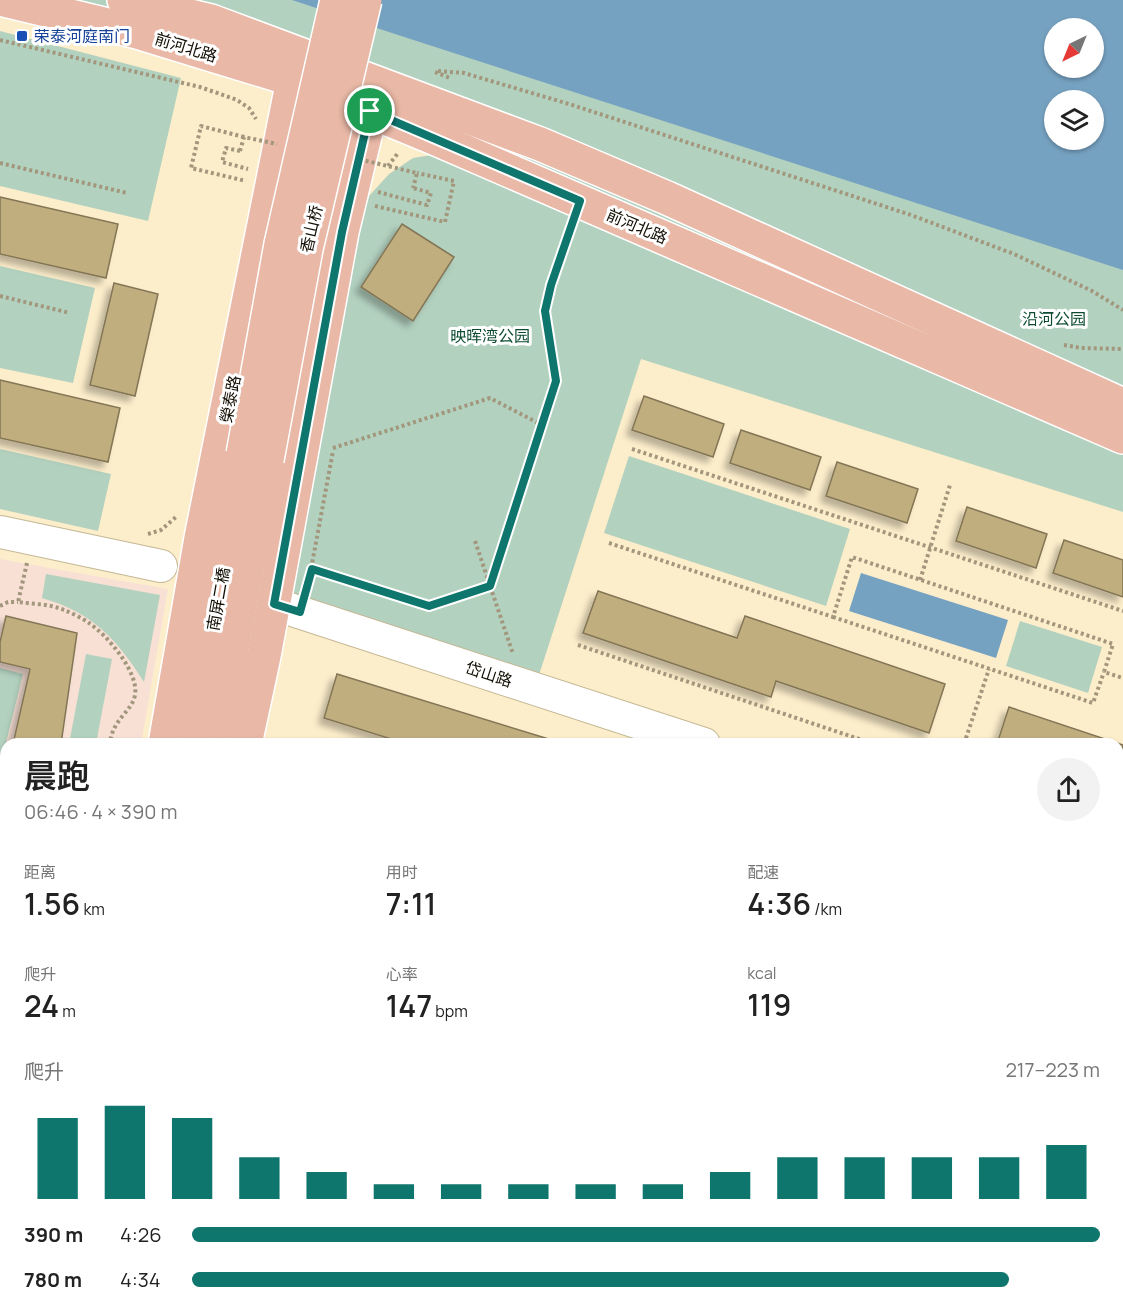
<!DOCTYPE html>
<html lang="zh">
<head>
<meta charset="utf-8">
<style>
  body { margin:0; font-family:Manrope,"Noto Sans SC",sans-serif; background:#f2f2f2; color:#222; height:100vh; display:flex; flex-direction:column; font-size:22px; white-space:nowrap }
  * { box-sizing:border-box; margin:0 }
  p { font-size:20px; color:#767676 }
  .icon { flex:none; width:33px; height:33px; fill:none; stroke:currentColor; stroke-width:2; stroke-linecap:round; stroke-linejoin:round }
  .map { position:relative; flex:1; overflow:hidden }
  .side { position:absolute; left:0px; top:738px; width:1124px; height:578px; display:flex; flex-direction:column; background:#fff; border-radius:18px 18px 0 0; box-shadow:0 2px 4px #0004 }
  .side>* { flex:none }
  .needle { width:39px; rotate:223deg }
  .fabs { position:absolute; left:1044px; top:18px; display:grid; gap:12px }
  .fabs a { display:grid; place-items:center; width:60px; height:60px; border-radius:50%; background:#fff; box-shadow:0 2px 4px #0004; font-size:30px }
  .pin { position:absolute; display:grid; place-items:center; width:51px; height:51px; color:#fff; margin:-26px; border:3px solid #fff; border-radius:50%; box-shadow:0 2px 6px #0007 }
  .round { display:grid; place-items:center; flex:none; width:63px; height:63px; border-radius:32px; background:#f2f2f2 }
  .summary { display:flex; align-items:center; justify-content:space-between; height:102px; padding:0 24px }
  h1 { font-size:33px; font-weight:600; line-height:45px }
  .stats { display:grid; grid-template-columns:repeat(3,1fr); gap:9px; height:102px; padding:6px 24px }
  .stats div { display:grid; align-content:center }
  .stats b { font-size:30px; font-weight:600 }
  .stats small { font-size:16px; font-weight:400 }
  .stats p { font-size:16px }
  .chart { height:168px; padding:12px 24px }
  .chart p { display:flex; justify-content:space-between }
  .chart svg { width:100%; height:108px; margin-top:6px; stroke:#0f766e; stroke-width:6 }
  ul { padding:0 24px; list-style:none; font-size:20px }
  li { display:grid; grid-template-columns:96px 72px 1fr; align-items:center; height:45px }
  li i { height:15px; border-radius:8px; background:#0f766e }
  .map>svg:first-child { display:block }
</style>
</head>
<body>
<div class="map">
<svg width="1123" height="1315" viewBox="0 0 1123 1315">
  <defs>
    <filter id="shadow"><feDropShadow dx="-5.5" dy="5.5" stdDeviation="3" flood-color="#0004"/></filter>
  </defs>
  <rect width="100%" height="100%" fill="#fdeecb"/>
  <polygon fill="#f3e2b7" points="0,949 6,951 6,1310 32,1310 31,1315 0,1315"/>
  <polygon fill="#f8e0d5" points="0,559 168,589 141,744 6,744 6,942 0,941"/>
  <g fill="#b3d1bf">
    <polygon points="49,0 298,0 1123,269 1123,424"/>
    <polygon points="0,31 181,78 148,221 0,186"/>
    <polygon points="443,153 1123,449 1123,512 641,359 539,675 284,596 359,220 369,196 389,174 413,158"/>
    <polygon points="0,266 95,288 73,383 0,368"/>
    <polygon points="0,449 111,474 98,531 0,509"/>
    <polygon points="629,456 850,529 826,606 604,533"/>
    <path d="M46 574 160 595 144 682C116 638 93 613 42 598Z"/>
    <polygon points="1020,621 1102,647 1088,693 1006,666"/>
    <polygon points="86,654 112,659 96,744 69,744"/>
    <polygon points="0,668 23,674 0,767"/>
    <polygon points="198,1310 394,1310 416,1315 197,1315"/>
    <polygon points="511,1310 640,1310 656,1315 487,1315"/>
  </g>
  <g fill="#76a2c1" fill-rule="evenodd">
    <path d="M292 0H1123V270L395 34ZM1054 28H1094V68H1054ZM1054 100H1094V140H1054Z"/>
    <polygon points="861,573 1008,620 996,658 849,611"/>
  </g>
  <g fill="#c0ae7f" stroke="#837656" stroke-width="1.5" filter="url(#shadow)">
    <polygon points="0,197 118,224 106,278 0,254"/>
    <polygon points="402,224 454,257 413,321 361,287"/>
    <polygon points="114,283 158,294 135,396 90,385"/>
    <polygon points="0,380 120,408 108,462 0,438"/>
    <polygon points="644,396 724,424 713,457 632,430"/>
    <polygon points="741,430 821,457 810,490 730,463"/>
    <polygon points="837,462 918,489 907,523 826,496"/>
    <polygon points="967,507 1047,534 1036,568 956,541"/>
    <polygon points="1064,540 1123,560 1123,597 1053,573"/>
    <polygon points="598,591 737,638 745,616 945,684 929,733 776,681 771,697 583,633"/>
    <polygon points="6,616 77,633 61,744 13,744 30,669 0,662 0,642"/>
    <polygon points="337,674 552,740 551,744 407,744 324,718"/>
    <polygon points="1009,707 1123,745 1123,798 1118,796 1118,744 997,744"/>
    <polygon points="6,772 6,869 2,885 0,884 0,798"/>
    <polygon points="0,987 6,989 6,1087 0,1085"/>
    <polygon points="0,1131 6,1133 6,1191 0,1189"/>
    <polygon points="0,1200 6,1202 6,1266 0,1286"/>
    <polygon points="676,1310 765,1310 762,1315 685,1315"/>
    <polygon points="989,1310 1044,1310 1042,1315 1013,1315"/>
  </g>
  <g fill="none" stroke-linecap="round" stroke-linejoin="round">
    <g stroke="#c4b794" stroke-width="34">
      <g id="minor">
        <polyline points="0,532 161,566"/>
        <polyline points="274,604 704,744"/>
        <polyline points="1118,879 1123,881"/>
        <polyline points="1118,1299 1123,1283"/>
      </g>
    </g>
    <g stroke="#fff" stroke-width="36">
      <g id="major">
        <polyline points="4,0 137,32 294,80 434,138 1123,437"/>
        <polyline points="124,0 211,21 540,144 667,198 1123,405"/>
        <polyline points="217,730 267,460"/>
        <polyline points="165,744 201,538 297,60"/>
        <polyline points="192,744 243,454"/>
        <polyline points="245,744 264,656 342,232 376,90"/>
        <polyline points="80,1315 81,1310"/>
        <polyline points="115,1315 116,1310"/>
      </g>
    </g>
    <g stroke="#a2977d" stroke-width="4" stroke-dasharray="3 3" stroke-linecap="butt">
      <polyline points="0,40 200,87 237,100 249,108 256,119"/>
      <polyline points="438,71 464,73 569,104 911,215 1014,254 1092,291 1123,310"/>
      <polyline points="435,72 450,78"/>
      <polyline points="244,137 201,126 191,168 246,181"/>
      <polyline points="240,151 226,148 222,162 248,169"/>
      <polyline points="0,163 127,193"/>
      <polyline points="388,166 398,153"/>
      <polyline points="378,192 427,205 431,193 413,188"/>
      <polyline points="375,206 445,222 454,181 417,173"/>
      <polyline points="0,296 70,313"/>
      <polyline points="1064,345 1081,348 1123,349"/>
      <polyline points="333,448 490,398 542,425"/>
      <polyline points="632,449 1123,611"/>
      <polyline points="148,534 161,530 176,517"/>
      <polyline points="475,541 513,654"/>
      <polyline points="609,543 833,617 852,557 1113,644 1104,672 1123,678"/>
      <path d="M27 563 18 602C33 604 50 604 64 610 72 613 82 618 89 623 107 635 139 672 135 695 132 712 112 719 110 744"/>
      <polyline points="312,569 429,606 490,586 557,381 545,311 551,285 572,225"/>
      <polyline points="309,580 333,451"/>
      <polyline points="920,580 950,485"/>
      <polyline points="0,606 8,602 18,602"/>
      <polyline points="833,617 1093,703 1104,672"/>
      <polyline points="578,645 874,744"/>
      <polyline points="964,744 989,669"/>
      <polyline points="1118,825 1123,827"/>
      <polyline points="277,1310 300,1315"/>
      <polyline points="882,1310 904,1315"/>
      <polyline points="464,1315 466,1310"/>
      <polyline points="778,1315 780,1310"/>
    </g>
    <use href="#minor" stroke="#fff" stroke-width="32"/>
    <use href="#major" stroke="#e9b8a6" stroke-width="33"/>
    <g stroke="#fff" stroke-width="36" stroke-linecap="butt">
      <g id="major-bridge">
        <polyline points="243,454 281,244 337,0"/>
        <polyline points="267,460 306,249 365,0"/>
      </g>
    </g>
    <g stroke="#a2977d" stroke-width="4" stroke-dasharray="3 3" stroke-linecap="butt">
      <polyline points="240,151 244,137 277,144"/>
      <polyline points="354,158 417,173 413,188"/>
    </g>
    <use href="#major-bridge" stroke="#e9b8a6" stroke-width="33"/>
  </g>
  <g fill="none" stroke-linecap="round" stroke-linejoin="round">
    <g stroke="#fff" stroke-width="12">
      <polygon id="route" points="370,111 580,201 551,285 545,311 556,381 490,586 429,606 312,569 300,612 274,604 342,232"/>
    </g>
    <use href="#route" stroke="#0f766e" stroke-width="8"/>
  </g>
  <rect fill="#1a4fb4" stroke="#fff" stroke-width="2" x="16" y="30" width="12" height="12" rx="3"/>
  <g text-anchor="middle" stroke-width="6" stroke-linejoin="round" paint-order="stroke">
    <g font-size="16" fill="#164399" stroke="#fff" text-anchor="start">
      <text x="34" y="42">荣泰河庭南门</text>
    </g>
    <g font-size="16" fill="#130e03" stroke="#fff">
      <text transform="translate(186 47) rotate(17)" y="6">前河北路</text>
      <text transform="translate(637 226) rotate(23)" y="6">前河北路</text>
      <text transform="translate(311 229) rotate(-77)" y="6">香山桥</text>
      <text transform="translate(230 399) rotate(-79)" y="6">榮泰路</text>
      <text transform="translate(218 599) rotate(-80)" y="6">南屏二橋</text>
      <text transform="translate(489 674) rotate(18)" y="6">岱山路</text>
    </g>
    <g font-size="16" fill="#0d4b30" stroke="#fff">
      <text x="1054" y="325">沿河公园</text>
      <text x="490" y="342">映晖湾公园</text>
    </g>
  </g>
</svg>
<div class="fabs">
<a><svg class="needle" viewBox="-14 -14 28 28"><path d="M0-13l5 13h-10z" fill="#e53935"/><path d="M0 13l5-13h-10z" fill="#767676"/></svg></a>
<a><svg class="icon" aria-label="layers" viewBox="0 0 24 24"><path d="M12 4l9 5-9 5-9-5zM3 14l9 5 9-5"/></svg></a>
</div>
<div class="pin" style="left:370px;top:111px;background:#1e9e55"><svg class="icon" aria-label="arrive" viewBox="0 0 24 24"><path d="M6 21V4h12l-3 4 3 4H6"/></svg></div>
<section class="side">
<div class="summary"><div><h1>晨跑</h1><p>06:46 · 4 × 390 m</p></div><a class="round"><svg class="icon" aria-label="share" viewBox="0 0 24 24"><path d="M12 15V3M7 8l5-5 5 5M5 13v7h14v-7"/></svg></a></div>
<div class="stats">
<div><p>距离</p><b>1.56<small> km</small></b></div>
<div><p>用时</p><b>7:11</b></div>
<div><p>配速</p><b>4:36<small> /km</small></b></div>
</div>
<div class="stats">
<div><p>爬升</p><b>24<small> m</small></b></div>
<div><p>心率</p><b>147<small> bpm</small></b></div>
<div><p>kcal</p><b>119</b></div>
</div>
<div class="chart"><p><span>爬升</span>217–223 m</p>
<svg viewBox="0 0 160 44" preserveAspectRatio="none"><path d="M5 44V11M15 44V6M25 44V11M35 44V27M45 44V33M55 44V38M65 44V38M75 44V38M85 44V38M95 44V38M105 44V33M115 44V27M125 44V27M135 44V27M145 44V27M155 44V22"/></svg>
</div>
<ul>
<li><b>390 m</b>4:26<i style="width:100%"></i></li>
<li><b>780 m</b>4:34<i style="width:90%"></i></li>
</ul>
</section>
</div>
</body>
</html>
